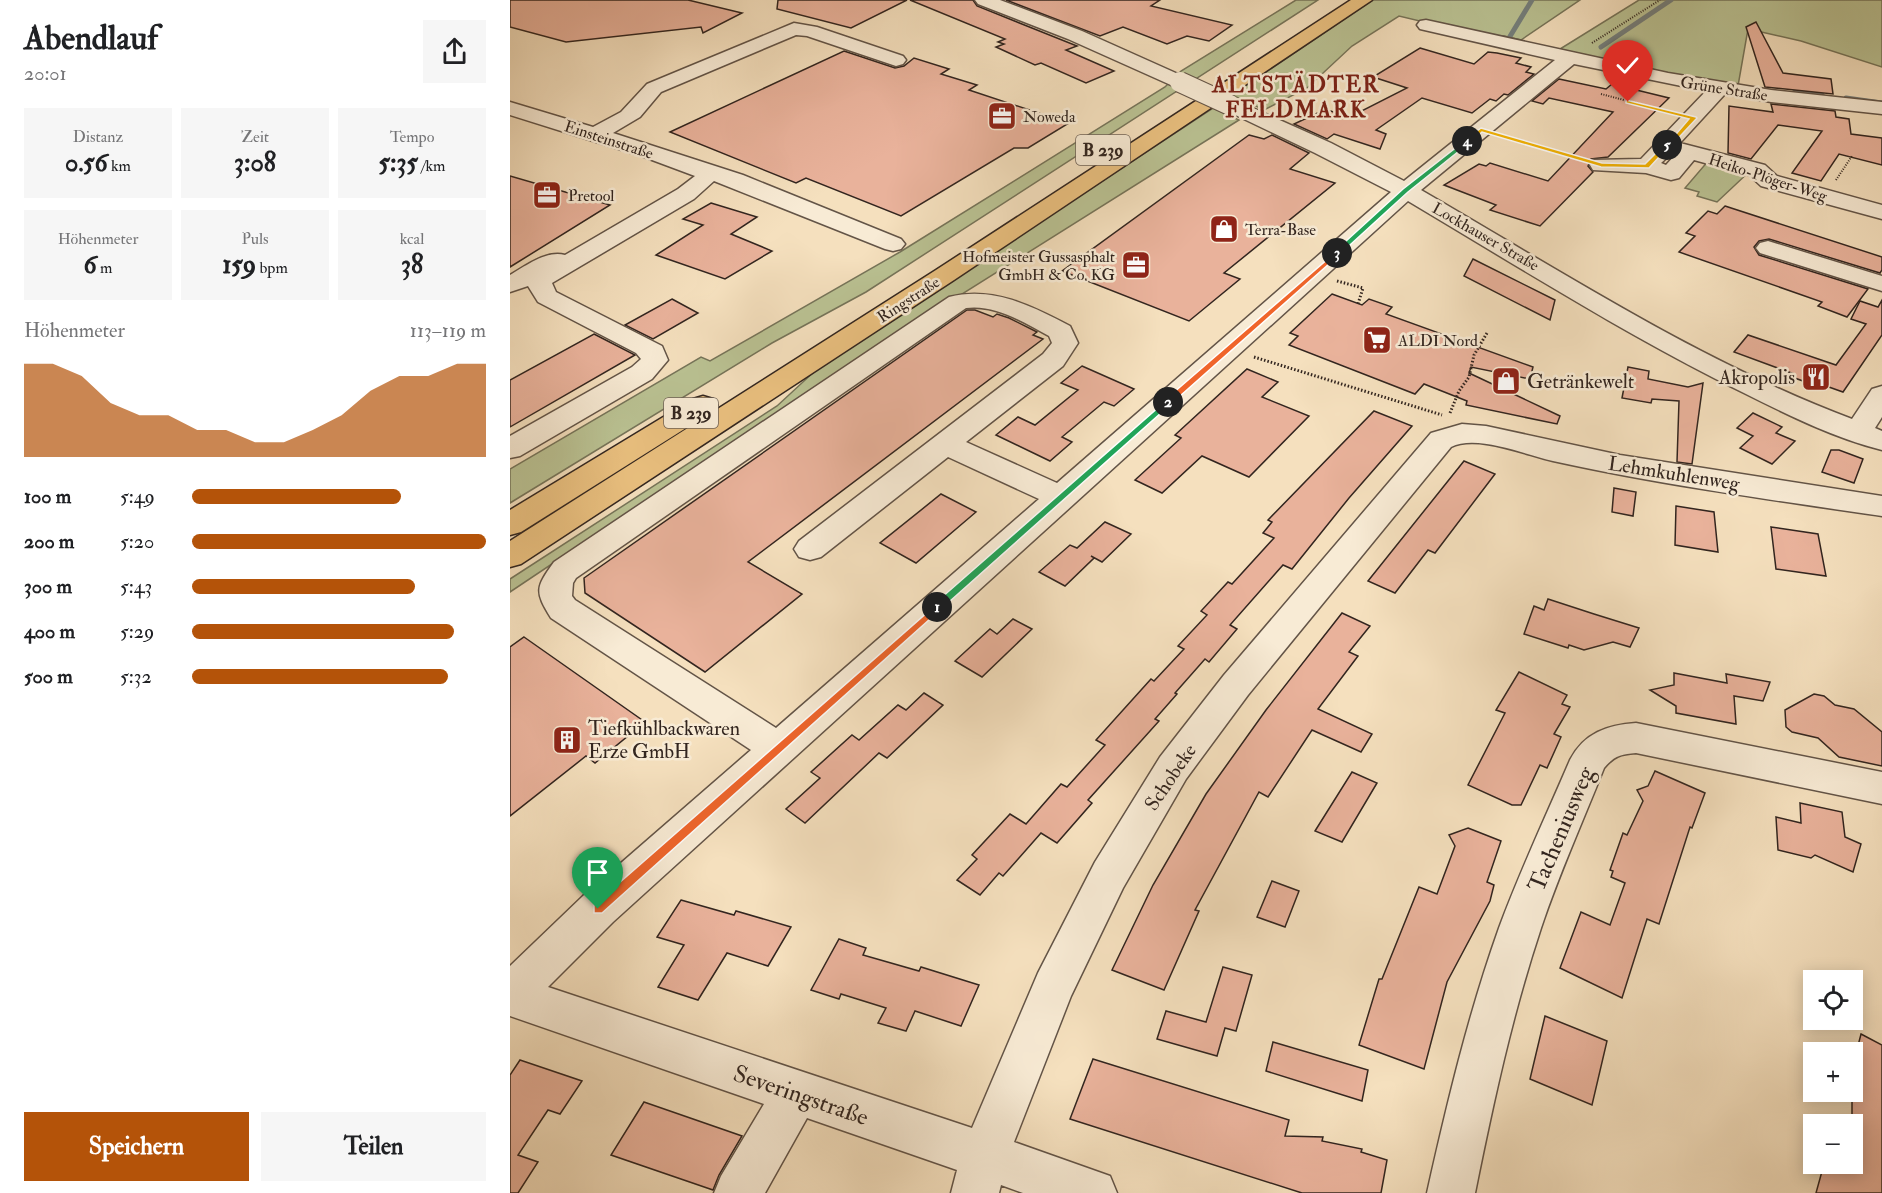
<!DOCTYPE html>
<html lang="de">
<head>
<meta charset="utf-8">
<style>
  body { margin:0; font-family:"IM FELL Double Pica",serif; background:#f6f6f6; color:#202124; height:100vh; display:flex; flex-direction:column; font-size:22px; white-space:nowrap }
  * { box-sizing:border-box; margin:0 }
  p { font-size:20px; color:#757577 }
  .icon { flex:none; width:33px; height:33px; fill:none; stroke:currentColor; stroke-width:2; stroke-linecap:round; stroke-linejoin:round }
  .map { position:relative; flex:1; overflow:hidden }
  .drawer { display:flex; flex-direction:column; background:#fff; width:510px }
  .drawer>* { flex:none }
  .buttons { position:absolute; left:1293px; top:970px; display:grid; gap:12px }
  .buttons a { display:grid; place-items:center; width:60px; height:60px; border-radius:0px; background:#fff; box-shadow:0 3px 15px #0003; font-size:30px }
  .pin { position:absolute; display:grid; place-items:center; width:51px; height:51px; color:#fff; margin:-62px -26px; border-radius:50% 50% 50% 0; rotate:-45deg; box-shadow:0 0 6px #0007 }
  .pin .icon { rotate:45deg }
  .km { position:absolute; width:30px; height:30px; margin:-15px; border-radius:50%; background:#222; color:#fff; font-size:16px; line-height:30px; text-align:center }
  .round { display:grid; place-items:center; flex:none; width:63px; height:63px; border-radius:0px; background:#f6f6f6 }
  .head { display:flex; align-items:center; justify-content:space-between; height:102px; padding:0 24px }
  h1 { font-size:33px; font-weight:700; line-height:45px }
  .metrics { display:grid; grid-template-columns:repeat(3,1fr); gap:9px; height:102px; padding:6px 24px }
  .metrics div { display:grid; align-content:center; border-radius:0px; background:#f6f6f6; text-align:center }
  .metrics b { font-size:26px; font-weight:700 }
  .metrics small { font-size:16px; font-weight:400 }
  .metrics p { font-size:16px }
  .chart { height:168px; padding:12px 24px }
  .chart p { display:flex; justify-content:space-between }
  .chart svg { width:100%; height:108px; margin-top:6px; fill:#b45309; opacity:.7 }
  .primary-button { display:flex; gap:12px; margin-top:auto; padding:12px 24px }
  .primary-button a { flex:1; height:69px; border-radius:0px; background:#b45309; color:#fff; font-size:24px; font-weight:700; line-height:69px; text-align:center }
  .primary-button a+a { background:#f6f6f6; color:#202124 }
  ul { padding:0 24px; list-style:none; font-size:20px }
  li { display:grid; grid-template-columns:96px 72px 1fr; align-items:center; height:45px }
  li i { height:15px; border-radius:8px; background:#b45309 }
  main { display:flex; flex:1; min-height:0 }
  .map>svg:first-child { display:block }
</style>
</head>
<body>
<main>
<section class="drawer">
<div class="head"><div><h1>Abendlauf</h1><p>20:01</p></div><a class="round"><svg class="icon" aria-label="share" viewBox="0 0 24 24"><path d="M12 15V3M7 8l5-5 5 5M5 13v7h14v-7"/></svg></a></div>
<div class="metrics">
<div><p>Distanz</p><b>0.56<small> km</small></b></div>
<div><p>Zeit</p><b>3:08</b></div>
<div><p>Tempo</p><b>5:35<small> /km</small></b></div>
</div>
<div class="metrics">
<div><p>Höhenmeter</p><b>6<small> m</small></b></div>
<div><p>Puls</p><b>159<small> bpm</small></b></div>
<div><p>kcal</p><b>38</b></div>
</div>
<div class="chart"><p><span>Höhenmeter</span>113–119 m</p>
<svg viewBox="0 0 160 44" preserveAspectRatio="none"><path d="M0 44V6L10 6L20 11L30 22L40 27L50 27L60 33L70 33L80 38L90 38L100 33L110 27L120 17L130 11L140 11L150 6L160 6V44z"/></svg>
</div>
<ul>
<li><b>100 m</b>5:49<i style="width:71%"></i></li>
<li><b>200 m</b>5:20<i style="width:100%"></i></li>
<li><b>300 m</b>5:43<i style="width:76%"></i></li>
<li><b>400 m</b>5:29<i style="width:89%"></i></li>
<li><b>500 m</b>5:32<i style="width:87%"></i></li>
</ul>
<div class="primary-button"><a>Speichern</a><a>Teilen</a></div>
</section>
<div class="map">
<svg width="1372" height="1193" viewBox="0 0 1372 1193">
  <rect width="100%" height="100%" fill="#f5e0be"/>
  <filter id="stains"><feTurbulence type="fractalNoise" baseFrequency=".00333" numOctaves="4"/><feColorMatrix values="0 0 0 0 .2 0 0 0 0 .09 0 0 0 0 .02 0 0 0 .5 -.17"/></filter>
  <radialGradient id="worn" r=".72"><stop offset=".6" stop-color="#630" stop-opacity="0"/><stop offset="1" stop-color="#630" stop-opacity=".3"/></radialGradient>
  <g fill="#bac293" stroke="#767459" stroke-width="1.5">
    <polygon points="786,0 808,0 356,292 262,343 0,503 0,469 191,357 200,361 390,252 655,87 671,71"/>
    <polygon points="863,0 1070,0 1011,40 994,36 981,38 889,16 842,46 797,88 754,110 722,95"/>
    <polygon points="1129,0 1372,0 1372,67 1291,41 1238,29 1228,86 1164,77 1050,49"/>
    <polygon points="703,108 729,120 347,360 0,592 0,579 267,406 307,369"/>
    <polygon points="1199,160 1240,171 1207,202 1187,196 1189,192 1175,188"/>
  </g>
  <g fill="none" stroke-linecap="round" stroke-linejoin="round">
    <g stroke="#747f7d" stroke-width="5">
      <polyline points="999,38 1022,0"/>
      <polyline points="1091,47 1161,0"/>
      <polyline points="1285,91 1312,95"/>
      <polyline points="1336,98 1372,103"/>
    </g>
  </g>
  <g fill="#e9b29b" stroke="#32251f" stroke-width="1.5">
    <polygon points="0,0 178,0 232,13 193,33 191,27 56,42 0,27"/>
    <polygon points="268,0 397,0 341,28 267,9"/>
    <polygon points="400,0 463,0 467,6 567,46 556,50 604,71 576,83 531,63 525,65 486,47 494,44 488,42 495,39"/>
    <polygon points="496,0 650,0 641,6 722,25 699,41 677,36 657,44 613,27 590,36"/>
    <polygon points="1246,22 1273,73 1321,79 1323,94 1255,87 1236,27"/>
    <polygon points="910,48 964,64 978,52 987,53 1011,58 1006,63 1021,67 1016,72 1024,74 998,95 994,94 986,101 980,99 962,113 912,98 866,130 876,134 870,149 824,134 817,139 784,124 816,109 838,118 897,88 863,77"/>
    <polygon points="334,51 385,68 394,66 404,58 439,69 431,74 467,85 459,90 559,123 518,148 504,148 391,216 296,178 286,183 160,132"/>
    <polygon points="1049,79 1096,89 1102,84 1159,98 1098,157 1081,159 1078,166 1083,172 1030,226 980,210 986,205 934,185 969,164 976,166 980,163 1038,181 1103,112 1039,98 1033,104 1022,101"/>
    <polygon points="1261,104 1325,111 1326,117 1339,119 1341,134 1372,138 1372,165 1329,154 1311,181 1282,173 1312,131 1268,125 1241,159 1218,153 1219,106 1263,112"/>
    <polygon points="739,135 754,139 762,135 799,153 780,169 825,183 714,273 730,279 679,321 552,271"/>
    <polygon points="0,176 100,205 0,267"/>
    <polygon points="201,203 247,217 221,234 262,251 215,279 146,255 193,225 173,219"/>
    <polygon points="1215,206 1372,257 1372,270 1370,273 1259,239 1249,241 1244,247 1249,255 1358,289 1337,317 1308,306 1312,302 1169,252 1185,236 1176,233 1198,211 1207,214"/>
    <polygon points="963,259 1045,300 1040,320 954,276"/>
    <polygon points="822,294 852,305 859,299 882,307 876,314 1023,367 1020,379 961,367 959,373 1050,416 1047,424 956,405 957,401 914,384 905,394 779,345 788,336 780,333"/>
    <polygon points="162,299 188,313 143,339 115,325"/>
    <polygon points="1372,300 1372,335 1333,392 1316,386 1315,389 1282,377 1284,374 1224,352 1238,335 1326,365 1356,324 1341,319 1350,301 1368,307"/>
    <polygon points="457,310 465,310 483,317 487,314 499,318 527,332 523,335 533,339 238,562 292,594 195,672 75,593 74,578"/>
    <polygon points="84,334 125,355 0,427 0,380"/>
    <polygon points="572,366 624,389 604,406 594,402 552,437 562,442 540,461 486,435 508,417 525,425 568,390 551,383"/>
    <polygon points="1118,367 1139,371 1138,379 1178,387 1193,383 1182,464 1167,462 1169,401 1142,399 1141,403 1112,398"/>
    <polygon points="737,369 768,382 752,397 799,416 739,477 692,456 652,493 625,480 671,438 665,435"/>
    <polygon points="864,411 902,426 839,498 782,569 773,565 720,625 727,629 699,662 695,659 665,693 667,694 645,719 649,721 578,800 582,803 547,843 531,833 493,876 489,873 470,895 447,880 467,859 462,855 500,814 516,824 551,784 557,787 595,745 586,740 641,679 644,681 674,649 668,646 697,615 691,611 718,582 722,584 764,538 753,533 762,522 758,520"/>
    <polygon points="1243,413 1272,427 1266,433 1285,441 1262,464 1230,448 1243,436 1227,428"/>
    <polygon points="1321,450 1329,450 1353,459 1344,483 1312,472"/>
    <polygon points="954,461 985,474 925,553 918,550 885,593 858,581"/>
    <polygon points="1104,488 1126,492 1123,516 1102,512"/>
    <polygon points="431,494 466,512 406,563 370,543"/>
    <polygon points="1166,506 1204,512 1208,552 1165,545"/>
    <polygon points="595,522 621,534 592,562 581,556 584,558 555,586 529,572 560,545 567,548"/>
    <polygon points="1261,527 1308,534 1316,576 1266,569"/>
    <polygon points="1038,599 1084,614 1129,628 1120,647 1103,642 1074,650 1059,645 1058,648 1014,634 1024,606 1034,610"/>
    <polygon points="832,613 860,626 839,652 848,656 808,709 862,734 851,752 802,730 758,797 749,792 685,910 689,911 654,990 602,970 643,885 696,794 756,710"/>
    <polygon points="503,619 522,629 472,677 445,661 480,629 487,634"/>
    <polygon points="14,637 135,722 85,763 76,756 0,816 0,647"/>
    <polygon points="1009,672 1057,695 1052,704 1060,707 1044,734 1051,737 1037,768 1030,765 1011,805 1002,805 958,785 995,713 986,710"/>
    <polygon points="1164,673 1217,683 1216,674 1260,682 1253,701 1224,696 1226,724 1166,713 1166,706 1140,690 1164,685"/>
    <polygon points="414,693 433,705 377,758 369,753 295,823 276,809 310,778 301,772 342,735 349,740 388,705 396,710"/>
    <polygon points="1304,694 1314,696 1325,705 1344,709 1372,732 1372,766 1329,757 1308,738 1282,732 1276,727 1275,710"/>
    <polygon points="1145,771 1195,793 1182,828 1180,827 1149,924 1137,919 1112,998 1050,968 1071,912 1100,925 1115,883 1101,877 1103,871 1100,870 1113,833 1117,835 1133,801 1127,790 1138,786"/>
    <polygon points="842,772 867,783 832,842 805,831"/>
    <polygon points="1290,803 1332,812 1335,837 1351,844 1343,872 1305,855 1301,858 1268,850 1266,817 1291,823"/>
    <polygon points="958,828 991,841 977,882 984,885 980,901 937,982 914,1069 849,1045 869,979 872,979 909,887 927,894 945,846 939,835"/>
    <polygon points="762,881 789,891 775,927 747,917"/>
    <polygon points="171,900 224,915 226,911 281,927 258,966 217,953 188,1000 148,987 174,945 147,937"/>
    <polygon points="329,939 356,948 353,955 409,971 411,967 469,985 451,1026 405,1011 396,1031 368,1023 376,1008 331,994 329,999 301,990"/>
    <polygon points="713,967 742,975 726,1031 715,1028 707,1056 647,1039 656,1011 696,1022"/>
    <polygon points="1035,1016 1097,1041 1082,1105 1020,1079"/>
    <polygon points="1351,1034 1372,1045 1372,1193 1306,1193 1314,1164 1342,1164 1342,1096 1349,1063 1344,1061"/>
    <polygon points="763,1042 858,1070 852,1101 756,1071"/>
    <polygon points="583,1059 779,1120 775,1136 813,1137 812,1141 852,1149 851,1152 877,1160 871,1193 792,1193 560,1119"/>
    <polygon points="10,1060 72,1081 50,1114 38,1110 8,1155 28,1162 8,1193 0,1193 0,1075"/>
    <polygon points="134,1102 232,1136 209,1175 203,1190 101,1155"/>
  </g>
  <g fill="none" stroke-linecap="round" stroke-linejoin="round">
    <g stroke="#635447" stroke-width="3">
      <g id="minor">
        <polygon points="465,0 490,0 572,31 677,78 680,82 677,86 663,86 558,39 468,4"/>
        <path d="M916 20 1158 73 1261 90 1372 102V114L1261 102 1215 94 1170 143 1255 165 1267 176 1372 205V219L1251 186 1239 175 1184 160 1169 178 1161 180 1136 173 1083 170 1080 165 1083 160 1131 159 1196 91 1064 64 911 190C1051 271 1190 362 1342 419L1362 389 1372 386V417L1365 428 1372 431V450C1324 438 1278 415 1234 393 1118 336 1009 267 898 201L103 922 38 987 462 1128 528 973 585 862 650 757 714 675 921 433 952 424 976 426 1110 455 1372 496V516C1262 500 1152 485 1043 461 1016 455 967 434 941 447L738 695 676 779 613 888 561 996 504 1142 600 1176 607 1193H513L491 1185 489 1193H441L447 1170 297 1118 255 1193H204L211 1176 254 1104 0 1016V966L73 896 241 750 41 618C24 591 26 587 44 562L439 297C483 286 522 306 560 326L568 343 553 366 456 442 547 483 881 192 805 153 713 109 710 105 713 101H727L821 143 894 181 1045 60 910 29 907 25 910 21ZM1161 154 1165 155 1156 165 1151 163ZM456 308C485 304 515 323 539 336L542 343 533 354 289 541 284 549 289 557 300 560 311 557 438 457 529 499 266 728 65 600 62 596 63 583 66 578Z"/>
        <path d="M284 23 307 27 393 56 396 60 393 64 386 66 297 36 286 35 151 92 130 117 103 133 233 175 391 239 395 244 391 249 383 251 375 249 204 181 184 199 42 283 46 292 152 346 158 360 142 379 10 456 0 458V436L122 367 131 359 126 353 28 302 18 286 0 292V275C16 266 36 250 55 255L168 189 185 176 134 157 0 115V102L83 127 111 112 137 84Z"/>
        <polygon points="1258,241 1372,276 1372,291 1250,253 1246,248 1250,243"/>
        <path d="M1126 723 1372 772V804L1126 753C1111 754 1104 756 1094 768 1073 821 1049 874 1031 928 1002 1015 983 1104 965 1193H917C937 1104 958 1015 989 928 1010 871 1036 816 1060 760 1074 733 1097 725 1126 723Z"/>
      </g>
    </g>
    <g stroke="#32251f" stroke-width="3">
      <g id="highway">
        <polygon points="841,0 862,0 444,280 11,564 0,567 0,541 426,270"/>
        <polygon points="193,396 203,399 207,405 203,411 11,532 0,535 0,510 183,399"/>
      </g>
    </g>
    <g stroke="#32251f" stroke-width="2" stroke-dasharray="1 1.5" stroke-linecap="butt">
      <polyline points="1082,43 1150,0"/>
      <polyline points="1091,94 1160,112"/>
      <polyline points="994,137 1070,159"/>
      <polyline points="1326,180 1342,156"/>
    </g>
    <g stroke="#32251f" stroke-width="3" stroke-dasharray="1.5 2" stroke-linecap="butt">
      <polyline points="827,281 853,288 848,304"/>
      <polyline points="744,357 932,415"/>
      <polyline points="940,413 949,391 959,377 964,355 977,333"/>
    </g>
    <use href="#minor" fill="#f8ebd5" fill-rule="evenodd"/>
    <use href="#highway" fill="#eac07f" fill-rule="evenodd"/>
    <g stroke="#635447" stroke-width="22" stroke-linecap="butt">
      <polyline id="minor-bridge" points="670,82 720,105"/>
    </g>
    <use href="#minor-bridge" stroke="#f8ebd5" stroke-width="20"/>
  </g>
  <polygon fill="#f0652b" stroke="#fff" stroke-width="1.5" points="427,604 432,607 430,610 92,913 84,913 84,905"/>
  <polygon fill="#22a559" stroke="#fff" stroke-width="1.5" points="658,399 662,402 661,404 430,610 423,610 423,605"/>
  <polygon fill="#f0652b" stroke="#fff" stroke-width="1.5" points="827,251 829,255 661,404 655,404 655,400"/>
  <polygon fill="#22a559" stroke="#fff" stroke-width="1.5" points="957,139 959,143 898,192 829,255 824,255 824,252 893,189"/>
  <polygon fill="#f5b400" stroke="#fff" stroke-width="1.5" points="971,128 1092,163 1135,164 1155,144 1160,145 1139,168 1091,167 972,132 959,143 955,143 955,140"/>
  <polygon fill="#f5b400" stroke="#fff" stroke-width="1.5" points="1116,100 1186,117 1187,118 1160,147 1155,147 1179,119 1116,103"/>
  <defs>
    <g id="office-square" transform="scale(1.5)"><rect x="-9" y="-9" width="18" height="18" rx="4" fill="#8f2418" stroke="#f8ebd5"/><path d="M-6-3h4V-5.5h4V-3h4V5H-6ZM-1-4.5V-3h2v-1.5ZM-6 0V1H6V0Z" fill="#fff"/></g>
    <g id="shop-square" transform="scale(1.5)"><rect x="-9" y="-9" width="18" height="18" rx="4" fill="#8f2418" stroke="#f8ebd5"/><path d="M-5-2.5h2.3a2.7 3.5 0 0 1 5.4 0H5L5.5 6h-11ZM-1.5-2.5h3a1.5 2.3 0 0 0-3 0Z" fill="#fff"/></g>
    <g id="supermarket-square" transform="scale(1.5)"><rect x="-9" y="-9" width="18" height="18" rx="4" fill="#8f2418" stroke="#f8ebd5"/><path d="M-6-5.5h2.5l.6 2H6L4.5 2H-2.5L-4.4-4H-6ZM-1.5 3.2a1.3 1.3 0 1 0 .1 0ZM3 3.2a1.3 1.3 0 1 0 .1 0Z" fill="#fff"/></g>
    <g id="restaurant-square" transform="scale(1.5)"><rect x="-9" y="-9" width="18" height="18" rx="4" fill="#8f2418" stroke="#f8ebd5"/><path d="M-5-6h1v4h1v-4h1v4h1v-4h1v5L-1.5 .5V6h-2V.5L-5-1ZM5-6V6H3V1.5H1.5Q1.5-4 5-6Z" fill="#fff"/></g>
    <g id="building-square" transform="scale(1.5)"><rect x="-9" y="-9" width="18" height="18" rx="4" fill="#8f2418" stroke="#f8ebd5"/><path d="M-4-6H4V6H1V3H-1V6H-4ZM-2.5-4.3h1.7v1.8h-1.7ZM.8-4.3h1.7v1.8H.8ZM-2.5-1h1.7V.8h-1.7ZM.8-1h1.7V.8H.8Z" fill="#fff"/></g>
  </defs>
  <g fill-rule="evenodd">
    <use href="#office-square" x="492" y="116"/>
    <use href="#office-square" x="37" y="195"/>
    <use href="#shop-square" x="714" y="229"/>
    <use href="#office-square" x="626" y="265"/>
    <use href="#supermarket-square" x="867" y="340"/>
    <use href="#restaurant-square" x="1306" y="377"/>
    <use href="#shop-square" x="996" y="381"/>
    <use href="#building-square" x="57" y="740"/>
  </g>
  <g text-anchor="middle" stroke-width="5" stroke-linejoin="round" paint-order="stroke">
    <g font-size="16" fill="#32251f" stroke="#f8ebd5">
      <text transform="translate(1214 88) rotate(9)" y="6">Grüne Straße</text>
      <text transform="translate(99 139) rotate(18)" y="6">Einsteinstraße</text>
      <text transform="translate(1258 177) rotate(18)" y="6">Heiko-Plöger-Weg</text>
      <text transform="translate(976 236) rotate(30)" y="6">Lockhauser Straße</text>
      <text transform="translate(398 299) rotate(-33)" y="6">Ringstraße</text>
    </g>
    <g font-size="16" fill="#32251f" stroke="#f8ebd5" text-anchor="start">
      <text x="513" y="122">Noweda</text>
      <text x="58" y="201">Pretool</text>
      <text x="735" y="235">Terra-Base</text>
      <text x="605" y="262" text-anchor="end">Hofmeister Gussasphalt<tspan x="605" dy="18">GmbH &amp; Co. KG</tspan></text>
      <text x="888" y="346">ALDI Nord</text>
    </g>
    <g fill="#f8ebd5" stroke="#6d6056" stroke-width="1.5">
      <rect x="566" y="135" width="54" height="30" rx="4.5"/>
      <rect x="154" y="398" width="54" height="30" rx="4.5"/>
    </g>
    <g font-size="18" font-weight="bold" fill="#32251f">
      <text x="593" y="156">B 239</text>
      <text x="181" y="419">B 239</text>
    </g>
    <g font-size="20" fill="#32251f" stroke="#f8ebd5" text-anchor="start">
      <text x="1285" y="384" text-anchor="end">Akropolis</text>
      <text x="1017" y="388">Getränkewelt</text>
      <text x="78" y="735">Tiefkühlbackwaren<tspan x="78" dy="23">Erze GmbH</tspan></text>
    </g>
    <g font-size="20" fill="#32251f" stroke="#f8ebd5">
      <text transform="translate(1164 473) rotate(9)" y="7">Lehmkuhlenweg</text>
      <text transform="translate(660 777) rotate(-56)" y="7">Schobeke</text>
    </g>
    <g font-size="22" font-weight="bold" letter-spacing="1.5" fill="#7a1f14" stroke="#f8ebd5">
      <text x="786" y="92">ALTSTÄDTER<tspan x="786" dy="25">FELDMARK</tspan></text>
    </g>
    <g font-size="24" fill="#32251f" stroke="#f8ebd5">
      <text transform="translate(1051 829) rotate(-67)" y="8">Tacheniusweg</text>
      <text transform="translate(291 1095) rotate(19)" y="8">Severingstraße</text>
    </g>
  </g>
  <rect width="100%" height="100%" filter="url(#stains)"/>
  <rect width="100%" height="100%" fill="url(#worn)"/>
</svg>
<div class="buttons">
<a><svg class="icon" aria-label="locate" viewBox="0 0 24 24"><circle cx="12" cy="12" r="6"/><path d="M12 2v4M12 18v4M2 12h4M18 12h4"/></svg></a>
<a>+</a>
<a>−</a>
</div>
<div class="pin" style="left:88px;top:909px;background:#1e9e55"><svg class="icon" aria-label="arrive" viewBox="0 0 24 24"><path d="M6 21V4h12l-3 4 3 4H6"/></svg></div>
<div class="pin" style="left:1118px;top:102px;background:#d93025"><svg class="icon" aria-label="check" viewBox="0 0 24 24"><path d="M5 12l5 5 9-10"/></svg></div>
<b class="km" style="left:427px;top:607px">1</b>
<b class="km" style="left:658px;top:402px">2</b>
<b class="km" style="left:827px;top:253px">3</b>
<b class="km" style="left:957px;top:141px">4</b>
<b class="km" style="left:1157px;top:145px">5</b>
</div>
</main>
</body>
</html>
